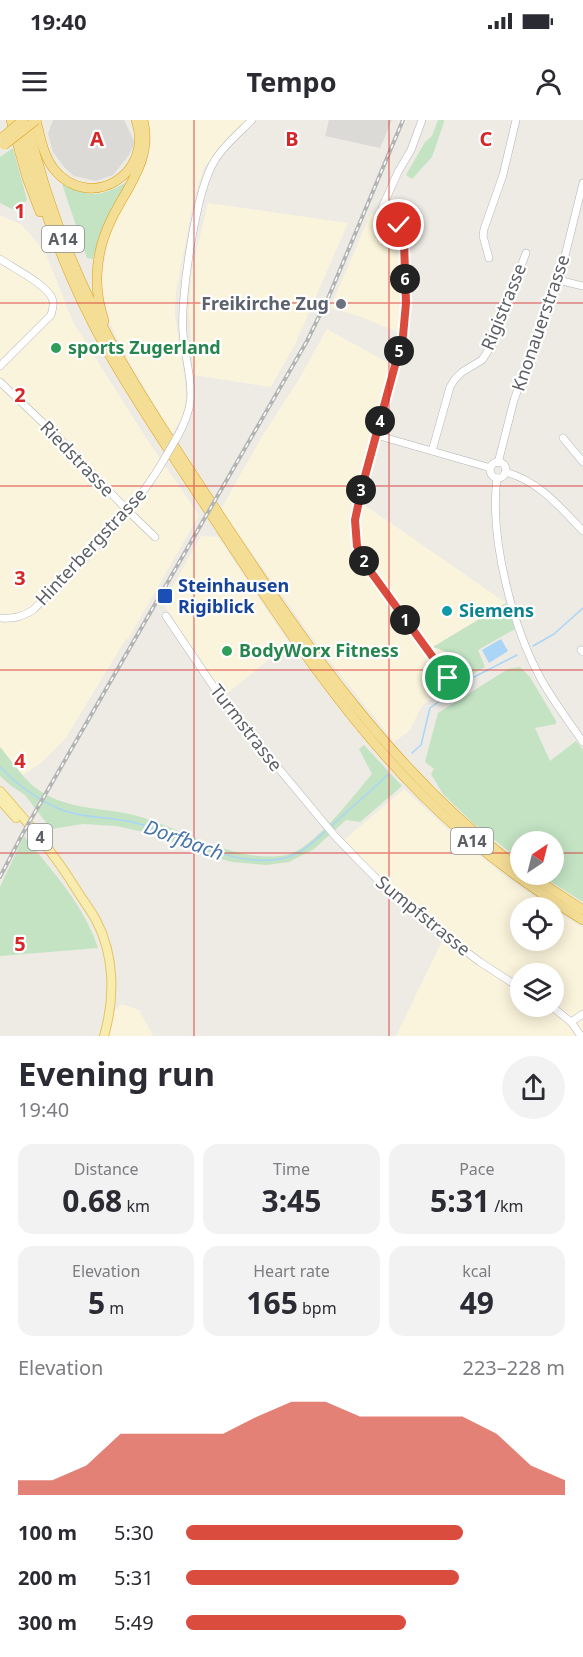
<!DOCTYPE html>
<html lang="en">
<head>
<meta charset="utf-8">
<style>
  body { margin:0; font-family:"Noto Sans",sans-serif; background:#f2f2f3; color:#2b2b33; height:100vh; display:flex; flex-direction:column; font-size:22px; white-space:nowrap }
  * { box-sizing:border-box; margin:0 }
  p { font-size:20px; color:#7c7c81 }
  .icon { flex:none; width:33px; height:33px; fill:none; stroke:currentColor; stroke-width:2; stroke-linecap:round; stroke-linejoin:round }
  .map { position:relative; height:916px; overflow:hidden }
  .details { display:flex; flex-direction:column; background:#fff; flex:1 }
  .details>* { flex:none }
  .needle { width:39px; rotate:35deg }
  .tools { position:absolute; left:510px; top:711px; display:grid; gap:12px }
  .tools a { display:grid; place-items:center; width:54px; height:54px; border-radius:50%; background:#fff; box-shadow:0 3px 15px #0003; font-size:30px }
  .pin { position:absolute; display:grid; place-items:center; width:51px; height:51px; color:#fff; margin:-26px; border:3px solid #fff; border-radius:50%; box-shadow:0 2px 6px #0007 }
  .km { position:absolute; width:30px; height:30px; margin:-15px; border-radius:50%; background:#222; color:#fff; font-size:16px; line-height:30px; text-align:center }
  .round { display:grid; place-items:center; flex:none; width:63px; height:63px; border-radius:32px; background:#f2f2f3 }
  .overview { display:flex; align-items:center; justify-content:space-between; height:102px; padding:0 18px }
  h1 { font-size:33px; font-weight:700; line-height:45px }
  .figures { display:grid; grid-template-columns:repeat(3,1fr); gap:9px; height:102px; padding:6px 18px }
  .figures div { display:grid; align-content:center; border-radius:15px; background:#f2f2f3; text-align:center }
  .figures b { font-size:30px; font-weight:700 }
  .figures small { font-size:16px; font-weight:400 }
  .figures p { font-size:16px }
  .chart { height:168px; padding:12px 18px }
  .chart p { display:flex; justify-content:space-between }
  .chart svg { width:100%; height:108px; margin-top:6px; fill:#da4c3e; opacity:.7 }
  ul { padding:0 18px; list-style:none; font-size:20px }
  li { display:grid; grid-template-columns:96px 72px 1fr; align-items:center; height:45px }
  li i { height:15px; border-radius:8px; background:#da4c3e }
  .status { display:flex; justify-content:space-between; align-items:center; height:42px; padding:0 30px; background:#fff; direction:ltr }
  .status svg { height:16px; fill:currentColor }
  header { display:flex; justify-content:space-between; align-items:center; height:78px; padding:0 18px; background:#fff; font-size:27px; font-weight:700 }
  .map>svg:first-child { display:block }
</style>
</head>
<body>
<div class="status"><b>19:40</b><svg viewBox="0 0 49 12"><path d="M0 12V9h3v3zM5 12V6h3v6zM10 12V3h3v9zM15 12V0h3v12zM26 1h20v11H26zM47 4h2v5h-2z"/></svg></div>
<header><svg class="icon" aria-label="menu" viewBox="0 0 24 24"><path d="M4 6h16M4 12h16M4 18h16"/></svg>Tempo<svg class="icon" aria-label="person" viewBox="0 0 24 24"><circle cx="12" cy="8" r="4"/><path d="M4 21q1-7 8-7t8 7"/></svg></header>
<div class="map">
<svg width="583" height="916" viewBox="0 0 583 916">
  <rect width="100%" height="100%" fill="#edebe4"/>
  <g fill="#fbf4dc" fill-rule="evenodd">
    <polygon points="145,0 252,0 218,36 205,45 194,78 176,172 175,195 185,260 186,283 181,300 172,314 128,240 112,208 102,171 101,160 110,111 147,43 151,21"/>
    <polygon points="208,83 348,103 296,222 271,267 193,255 189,189 191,153"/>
    <polygon points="371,93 392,104 398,109 400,115 404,181 400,213 359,196 330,188"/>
    <polygon points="0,95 22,105 45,132 73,202 146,318 199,395 128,519 126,519 65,619 41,643 23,655 0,627"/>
    <polygon points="327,209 392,245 356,379 506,483 434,526 455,535 454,538 462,542 464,548 462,554 422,586 409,611 394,622 318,526 221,389 263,315 298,261"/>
    <polygon points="201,416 218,417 289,523 224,576 163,484"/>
    <path d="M404 669 454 715 502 754 549 787 520 788V820H554V790L583 808V916H396L444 817 376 755 344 720ZM520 854H554V886H520Z"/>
    <polygon points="122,884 139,890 153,916 104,916 109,896"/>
  </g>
  <g fill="#dcdad6">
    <polygon points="53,0 124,0 135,23 129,35 113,55 96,61 74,56 64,47 53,32 48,14"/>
    <polygon points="329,0 392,0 380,28 325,16"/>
  </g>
  <g fill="#c3e3c3">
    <polygon points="438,0 444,0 444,2 432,37 412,59 406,55 425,22 432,16"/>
    <polygon points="13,28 27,80 16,91 0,83 0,37"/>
    <path d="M127 62C113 87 100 111 93 139L87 138 62 64C92 77 98 78 127 62Z"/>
    <polygon points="506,483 515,509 478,530 485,547 454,565 451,561 462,554 464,548 462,542 454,538 455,535 433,527"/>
    <polygon points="520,547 530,557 556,601 556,604 535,608 550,641 576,621 583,630 583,782 540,755 554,754 554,722 520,722 520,740 473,703 443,674 431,654 434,649 425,642 438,593 508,549"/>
    <path d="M364 625 402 666 360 702 346 700 314 729 289 742 267 745 232 742 191 730 153 714 116 706 83 704 51 709 25 675 10 665 0 656V627C12 641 24 661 40 671 70 691 107 687 141 697 186 711 238 744 286 735 314 729 353 676 372 654L359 629Z"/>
    <path d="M24 716C53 752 84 785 98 828L0 836V767Z"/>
  </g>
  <polygon fill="#aad5f7" points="501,519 508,531 489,543 482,530"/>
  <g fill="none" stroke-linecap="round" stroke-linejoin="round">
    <g stroke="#aad5f7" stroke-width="1.5">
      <polyline points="533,526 554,514 583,488"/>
      <polyline points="412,633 421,625 430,588 468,560 517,535"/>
      <path d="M0 647C16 664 34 677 55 687 81 699 109 696 136 703 182 714 223 744 272 740 296 739 310 725 327 710"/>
      <polyline points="330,707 388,655"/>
    </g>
    <g stroke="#b1b4b8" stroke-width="8">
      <g id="minor">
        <path d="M422 0 411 30 398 52 382 88C385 100 399 101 403 114L406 183 403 216 357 386C353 409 356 427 368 448L448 558"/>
        <polyline points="489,138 483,116 484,109 503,55 516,0"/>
        <path d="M0 139C13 148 50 166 53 181 54 186 52 191 51 195L0 246"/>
        <polyline points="558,160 583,166"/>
        <polyline points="0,262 59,318 128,391 155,417"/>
        <polyline points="376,315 491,348"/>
        <polyline points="563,318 583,342"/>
        <path d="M176 319C202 274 187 260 183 213 180 178 196 69 215 40 224 25 240 12 252 0"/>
        <polyline points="432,331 450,267 455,259 462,252 482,240 491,226 526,133"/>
        <circle cx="498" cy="350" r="8"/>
        <polyline points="498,343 514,280 562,148 583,63"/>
        <path d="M505 352C538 360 561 388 583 411"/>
        <path d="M497 358C489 418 513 509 542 561 554 582 569 602 583 622"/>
        <polyline points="166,496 226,585 334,715 357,739 394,776 444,815 480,842 520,868"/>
        <path d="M0 498C13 499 22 497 33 490 81 442 133 395 166 336"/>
        <polyline points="581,530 583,532"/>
        <polyline points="551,886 571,902 581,916"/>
        <polyline points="571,902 583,894"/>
      </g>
    </g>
    <g stroke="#e5c366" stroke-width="10">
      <g id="major">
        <path d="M0 671C28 703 54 733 76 769 82 779 90 789 96 800 115 836 115 878 104 916"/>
        <polyline points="0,680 16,698"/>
      </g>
    </g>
    <g stroke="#dea114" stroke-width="10">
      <g id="highway">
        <polyline points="11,0 27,58 40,92"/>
        <path d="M27 0C46 85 79 166 122 242 152 295 187 345 220 396 306 526 394 655 520 749"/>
        <path d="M36 0C40 16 43 34 53 48 89 94 155 54 136 0"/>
        <path d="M21 4C39 83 68 161 108 232 138 285 173 336 207 388 272 487 337 590 422 675 470 723 525 765 583 800"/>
        <path d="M104 201C92 165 95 132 112 98 128 66 153 38 143 0"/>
        <polyline points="528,754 583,790"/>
      </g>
    </g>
    <use href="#minor" stroke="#fff" stroke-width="7"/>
    <use href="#major" stroke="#f8edaf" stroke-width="8"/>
    <use href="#highway" stroke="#f4dd95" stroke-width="9"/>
    <g stroke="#b2b3b3" stroke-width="4">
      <polyline id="rail" points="0,757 23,713 307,221 329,176 403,0"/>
    </g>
    <use href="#rail" stroke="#fff" stroke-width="1.5" stroke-dasharray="4.5" stroke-linecap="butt"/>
    <g stroke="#b1b4b8" stroke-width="8" stroke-linecap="butt">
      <polyline id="minor-bridge" points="166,336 176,319"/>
    </g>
    <g stroke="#dea114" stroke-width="10" stroke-linecap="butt">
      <g id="highway-bridge">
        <polyline points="3,17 23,0"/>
        <polyline points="4,25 36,0"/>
      </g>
    </g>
    <use href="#minor-bridge" stroke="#fff" stroke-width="7"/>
    <use href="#highway-bridge" stroke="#f4dd95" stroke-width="9"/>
  </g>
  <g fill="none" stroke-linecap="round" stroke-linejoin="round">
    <g stroke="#fff" stroke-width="12">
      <polyline id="route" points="399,105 402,109 404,121 406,183 403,216 362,367 355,400 357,426 368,448 448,558"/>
    </g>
    <use href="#route" stroke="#da4c3e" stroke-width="8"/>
  </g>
  <path fill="none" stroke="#d62828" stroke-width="1.5" stroke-opacity="0.55" d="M194 0V916M389 0V916M0 183H583M0 366H583M0 550H583M0 733H520M554 733H583"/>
  <circle fill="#6b7280" stroke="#fff" stroke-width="2" cx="341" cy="184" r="6"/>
  <g fill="#2e9e5b" stroke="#fff" stroke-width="2">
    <circle cx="56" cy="228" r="6"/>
    <circle cx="227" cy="531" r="6"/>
  </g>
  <rect fill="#1a4fb4" stroke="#fff" stroke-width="2" x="157" y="468" width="16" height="16" rx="3"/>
  <circle fill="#0f9aa8" stroke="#fff" stroke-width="2" cx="447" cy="491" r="6"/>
  <g text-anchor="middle" stroke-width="4.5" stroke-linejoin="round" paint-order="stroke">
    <g fill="#fff" stroke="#8d8f92" stroke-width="1.5">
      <rect x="42" y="106" width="42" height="26" rx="4.5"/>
      <rect x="28" y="704" width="24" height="26" rx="4.5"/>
      <rect x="451" y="708" width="42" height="26" rx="4.5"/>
    </g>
    <g font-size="16" font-weight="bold" fill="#5c5f63">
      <text x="63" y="125">A14</text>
      <text x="40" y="723">4</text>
      <text x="472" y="727">A14</text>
    </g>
    <g font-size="18" font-weight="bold" fill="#5b616d" stroke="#fff" text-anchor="end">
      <text x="329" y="190">Freikirche Zug</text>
    </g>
    <g font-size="18" fill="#5c5f63" stroke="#fff">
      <text transform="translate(504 187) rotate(-68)" y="6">Rigistrasse</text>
      <text transform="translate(541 203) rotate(-71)" y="6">Knonauerstrasse</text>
      <text transform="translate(77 339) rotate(46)" y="6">Riedstrasse</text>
      <text transform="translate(91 427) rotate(-47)" y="6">Hinterbergstrasse</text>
      <text transform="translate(246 608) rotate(52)" y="6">Turmstrasse</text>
      <text transform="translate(423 796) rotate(39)" y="6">Sumpfstrasse</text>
    </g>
    <g font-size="18" font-weight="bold" fill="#27864d" stroke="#fff" text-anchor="start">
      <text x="68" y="234">sports Zugerland</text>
      <text x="239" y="537">BodyWorx Fitness</text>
    </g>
    <g font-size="18" font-weight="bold" fill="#164399" stroke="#fff" text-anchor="start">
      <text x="178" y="472">Steinhausen<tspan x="178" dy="21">Rigiblick</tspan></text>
    </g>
    <g font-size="18" font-weight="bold" fill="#0d838f" stroke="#fff" text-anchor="start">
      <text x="459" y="497">Siemens</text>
    </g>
    <g font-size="20" font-style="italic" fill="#4976a8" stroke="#fff">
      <text transform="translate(184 720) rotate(20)" y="7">Dorfbach</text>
    </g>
  </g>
  <g font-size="20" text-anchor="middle" font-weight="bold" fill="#d62828" stroke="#fff" stroke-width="4.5" stroke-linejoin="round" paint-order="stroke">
    <text x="97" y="26">A</text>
    <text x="292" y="26">B</text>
    <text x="486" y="26">C</text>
    <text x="20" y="98">1</text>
    <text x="20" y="282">2</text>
    <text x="20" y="465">3</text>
    <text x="20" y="648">4</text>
    <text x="20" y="831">5</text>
  </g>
</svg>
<div class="tools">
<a><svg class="needle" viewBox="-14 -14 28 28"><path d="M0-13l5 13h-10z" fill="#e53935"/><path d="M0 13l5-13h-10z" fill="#7c7c81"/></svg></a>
<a><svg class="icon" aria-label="locate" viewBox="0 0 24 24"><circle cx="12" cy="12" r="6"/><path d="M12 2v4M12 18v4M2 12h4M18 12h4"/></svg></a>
<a><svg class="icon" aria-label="layers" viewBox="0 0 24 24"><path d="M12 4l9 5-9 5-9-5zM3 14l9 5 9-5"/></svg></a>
</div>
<div class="pin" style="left:448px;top:558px;background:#1e9e55"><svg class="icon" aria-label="arrive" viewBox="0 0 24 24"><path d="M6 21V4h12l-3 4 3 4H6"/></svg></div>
<div class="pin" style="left:399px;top:105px;background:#d93025"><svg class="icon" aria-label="check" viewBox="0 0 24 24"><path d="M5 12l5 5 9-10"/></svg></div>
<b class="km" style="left:405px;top:500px">1</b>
<b class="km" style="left:364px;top:441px">2</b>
<b class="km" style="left:361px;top:370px">3</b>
<b class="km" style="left:380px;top:301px">4</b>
<b class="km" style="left:399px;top:231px">5</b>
<b class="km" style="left:405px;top:159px">6</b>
</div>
<section class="details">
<div class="overview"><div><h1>Evening run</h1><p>19:40</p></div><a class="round"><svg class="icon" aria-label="share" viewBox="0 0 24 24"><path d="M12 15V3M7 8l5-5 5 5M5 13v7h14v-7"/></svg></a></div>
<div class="figures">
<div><p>Distance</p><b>0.68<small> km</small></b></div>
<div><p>Time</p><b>3:45</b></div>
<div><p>Pace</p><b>5:31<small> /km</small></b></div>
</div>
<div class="figures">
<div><p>Elevation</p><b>5<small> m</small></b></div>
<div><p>Heart rate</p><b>165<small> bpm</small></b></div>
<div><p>kcal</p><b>49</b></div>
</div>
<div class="chart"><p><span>Elevation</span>223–228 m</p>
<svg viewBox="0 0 160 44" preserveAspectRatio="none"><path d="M0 44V38L10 38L20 32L30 19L40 19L50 19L60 19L70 12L80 6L90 6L100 12L110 12L120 12L130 12L140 19L150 32L160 38V44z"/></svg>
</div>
<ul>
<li><b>100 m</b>5:30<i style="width:73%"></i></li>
<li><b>200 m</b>5:31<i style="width:72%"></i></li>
<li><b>300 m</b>5:49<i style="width:58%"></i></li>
</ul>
</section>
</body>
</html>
